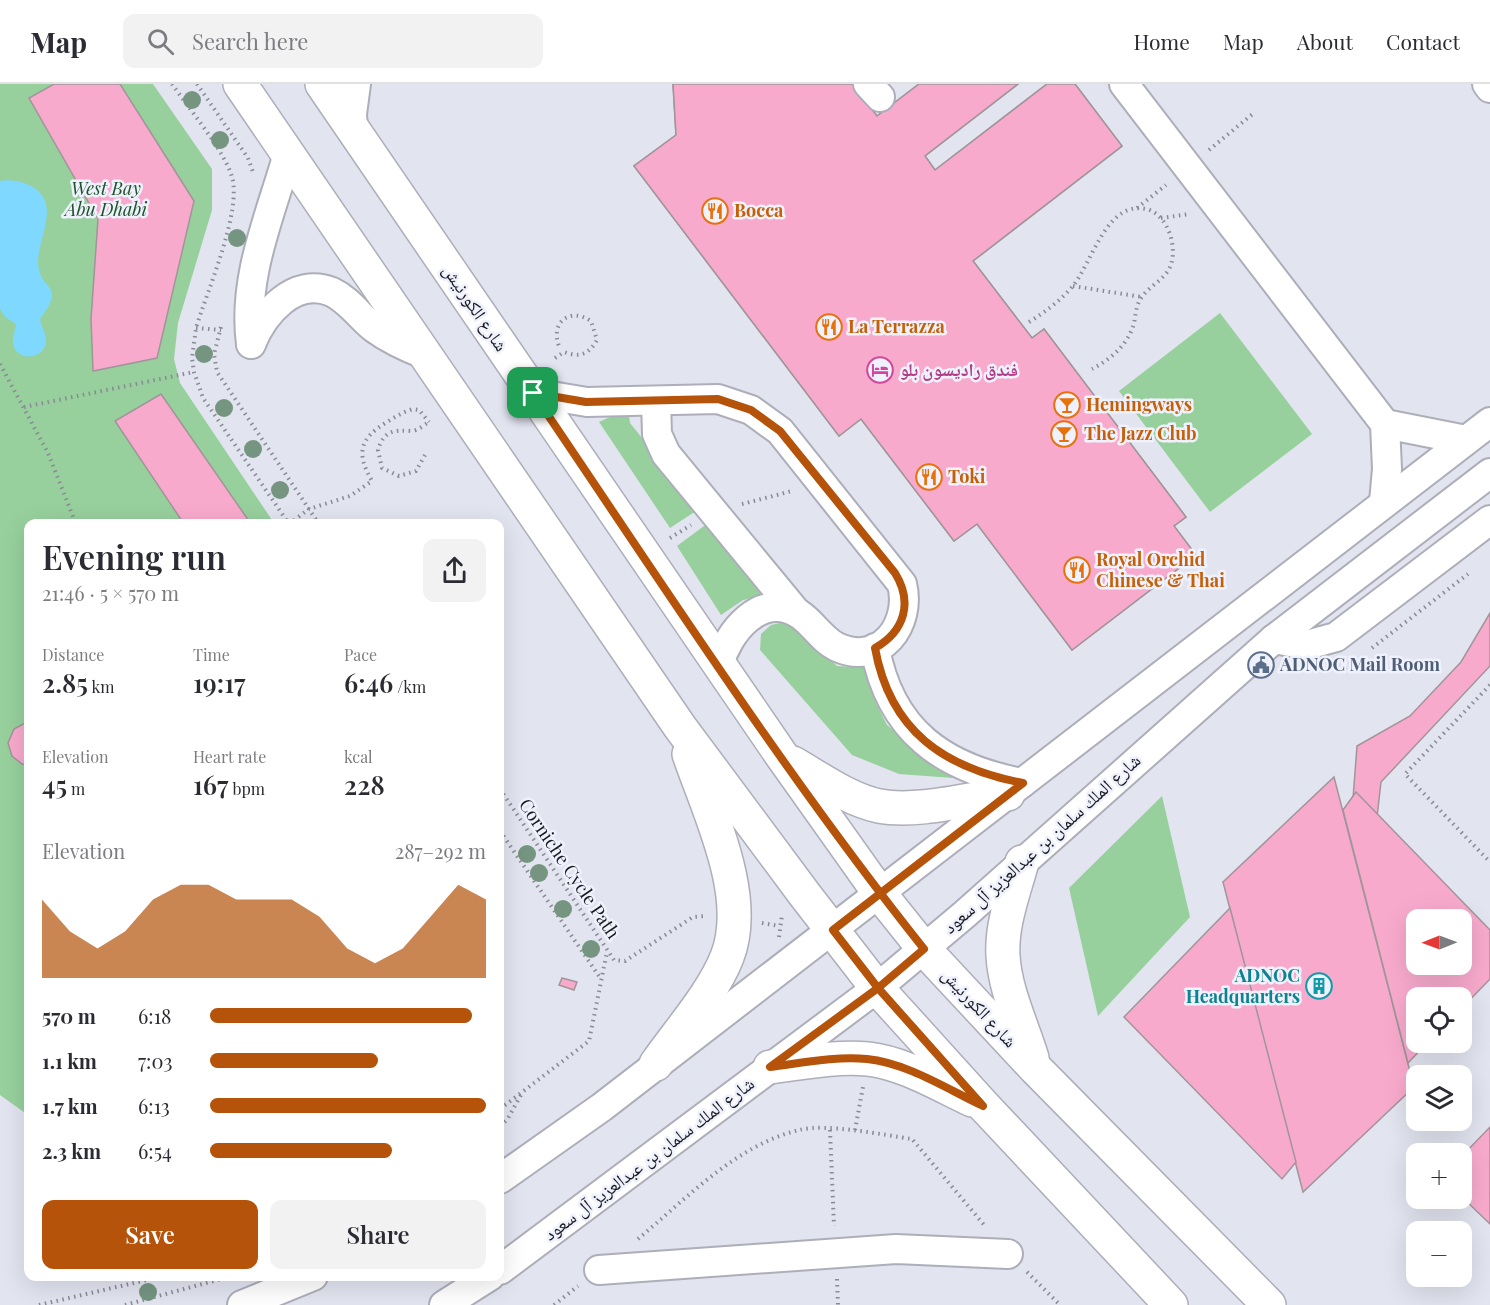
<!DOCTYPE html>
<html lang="en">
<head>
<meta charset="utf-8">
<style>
  body { margin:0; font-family:"Playfair Display","Noto Naskh Arabic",serif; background:#f2f2f3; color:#2b2b33; height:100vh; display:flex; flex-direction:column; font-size:22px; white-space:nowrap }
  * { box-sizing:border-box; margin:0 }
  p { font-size:20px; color:#7c7c81 }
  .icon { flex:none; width:33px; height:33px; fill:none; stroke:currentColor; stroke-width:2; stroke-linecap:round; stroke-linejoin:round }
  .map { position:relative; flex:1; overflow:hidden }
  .side { position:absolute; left:24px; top:435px; width:480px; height:762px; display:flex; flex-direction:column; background:#fff; border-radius:12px; box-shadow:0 6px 24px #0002 }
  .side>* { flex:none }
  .needle { width:39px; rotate:269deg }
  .buttons { position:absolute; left:1406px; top:825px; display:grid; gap:12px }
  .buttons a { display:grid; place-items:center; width:66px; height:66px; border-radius:12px; background:#fff; box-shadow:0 6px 24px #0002; font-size:30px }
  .pin { position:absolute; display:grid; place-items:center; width:51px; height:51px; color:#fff; margin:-26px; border-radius:12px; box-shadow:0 3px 9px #0006 }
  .round { display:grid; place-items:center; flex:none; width:63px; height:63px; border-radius:12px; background:#f2f2f3 }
  .headline { display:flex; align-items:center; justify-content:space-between; height:102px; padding:0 18px }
  h1 { font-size:33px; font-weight:600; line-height:45px }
  .stats { display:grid; grid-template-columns:repeat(3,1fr); gap:9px; height:102px; padding:6px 18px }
  .stats div { display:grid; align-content:center }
  .stats b { font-size:26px; font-weight:600 }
  .stats small { font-size:16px; font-weight:400 }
  .stats p { font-size:16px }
  .chart { height:168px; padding:12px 18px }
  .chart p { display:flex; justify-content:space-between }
  .chart svg { width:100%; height:108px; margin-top:6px; fill:#b45309; opacity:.7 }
  .button { display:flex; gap:12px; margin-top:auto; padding:12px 18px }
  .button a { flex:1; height:69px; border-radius:12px; background:#b45309; color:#fff; font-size:24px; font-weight:600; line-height:69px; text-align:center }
  .button a+a { background:#f2f2f3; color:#2b2b33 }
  ul { padding:0 18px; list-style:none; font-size:20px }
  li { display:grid; grid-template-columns:96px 72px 1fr; align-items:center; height:45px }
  li i { height:15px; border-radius:8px; background:#b45309 }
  header { display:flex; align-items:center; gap:36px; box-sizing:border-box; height:84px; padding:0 30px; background:#fff; border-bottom:2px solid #e1e1e2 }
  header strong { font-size:28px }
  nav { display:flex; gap:33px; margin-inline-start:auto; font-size:21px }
  .search { width:420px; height:54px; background:#f2f2f3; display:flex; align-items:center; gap:15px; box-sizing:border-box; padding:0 21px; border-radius:12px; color:#7c7c81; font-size:22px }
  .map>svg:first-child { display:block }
</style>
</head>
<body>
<header>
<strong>Map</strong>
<div class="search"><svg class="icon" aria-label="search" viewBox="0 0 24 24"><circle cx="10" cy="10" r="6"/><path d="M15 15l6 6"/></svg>Search here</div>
<nav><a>Home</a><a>Map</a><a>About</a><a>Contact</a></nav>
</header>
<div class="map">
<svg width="1490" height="1221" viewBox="0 0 1490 1221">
  <rect width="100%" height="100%" fill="#e2e4f0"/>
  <g fill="#97d09d">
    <polygon points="0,0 153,0 212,85 212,126 178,239 174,275 180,299 274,439 28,440 28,1031 0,1011"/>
    <polygon points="1220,229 1312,350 1210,428 1119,307"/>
    <polygon points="628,325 630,339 699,425 670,444 599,338"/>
    <polygon points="708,439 762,512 743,516 721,531 677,462"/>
    <polygon points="784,538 795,542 837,582 867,584 876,619 887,641 953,694 899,690 852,671 760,566 761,550 771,541"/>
    <polygon points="1162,712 1190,833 1098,932 1069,804"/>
  </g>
  <path fill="#7fd8ff" d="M0 97C11 95 21 97 31 102 62 119 38 153 38 178 39 209 68 198 40 235 41 243 47 251 46 258 44 276 16 278 13 259 12 252 16 246 16 240L5 233 0 225Z"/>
  <g fill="#f8aacd" stroke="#a1959a" stroke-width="1.5" fill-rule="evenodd">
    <polygon points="54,0 120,0 194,117 157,274 93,287 91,235 98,135 29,14"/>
    <path d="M673 0H852L877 32 919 0H1018L925 72 935 86 1047 0H1075L1122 62 973 177 1032 254 1044 245 1186 433 1174 442 1196 471 1072 566 977 440 954 457 861 335 839 352 634 82 676 51ZM983 276 1052 362 973 425 928 368 943 356 921 326Z"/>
    <polygon points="673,0 852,0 877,32 919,0 1018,0 925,72 935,86 1047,0 1075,0 1122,62 973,177 1032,254 1044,245 1186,433 1174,442 1196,471 1072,566 977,440 954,457 861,335 839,352 634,82 676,51"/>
    <polygon points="161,310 251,440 184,440 115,337"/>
    <polygon points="1490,529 1490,582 1381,698 1367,821 1350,754 1357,662 1410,632 1461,578"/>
    <polygon points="27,638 28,638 28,681 22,680 12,672 8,659 14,645"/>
    <polygon points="1334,693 1414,1003 1303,1108 1223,798"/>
    <path d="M1356 708 1490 846V895L1461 925V914H1416V958H1428L1408 979 1343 726ZM1416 836H1461V880H1416Z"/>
    <polygon points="1230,824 1296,1078 1282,1095 1124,933"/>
    <polygon points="562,894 577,898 574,906 559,901"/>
    <polygon points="1490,1043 1490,1140 1461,1112 1461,1073"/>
  </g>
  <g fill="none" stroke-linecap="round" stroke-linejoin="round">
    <g stroke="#adaeb9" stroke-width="32">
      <g id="minor">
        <polyline points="868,0 880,13"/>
        <polyline points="1124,0 1385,340 1387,385 1384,418"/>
        <polyline points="1487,0 1490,4"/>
        <polyline points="353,46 352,30 356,0"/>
        <path d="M251 260C263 230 294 192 332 208 349 216 360 233 374 244 389 255 406 263 424 270"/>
        <path d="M251 260C242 195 270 132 288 70"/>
        <path d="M533 309 587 318 718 315 751 326 780 347 902 500C912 540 881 583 837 563 822 556 813 539 799 530 761 506 727 549 719 581"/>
        <polyline points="656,317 657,350 666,370 796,528"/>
        <polyline points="1385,340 1466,356"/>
        <polyline points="1274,555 1307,561 1336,553 1490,436"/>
        <path d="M875 564C890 647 943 684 1022 699"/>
        <polyline points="500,1095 602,1023 1490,338"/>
        <polyline points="500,1186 877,904 965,830 1274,555 1490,389"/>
        <polyline points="599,1186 896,1165 1008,1170"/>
        <polyline points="242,1221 313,1192"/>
        <polyline points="444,1221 490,1192"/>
      </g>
    </g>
    <g stroke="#adaeb9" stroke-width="36">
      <g id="major">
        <polyline points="240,0 680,643 805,811 877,904 983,1021 1171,1221"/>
        <polyline points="322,0 782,672 880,810 924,865 1035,984 1269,1221"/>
        <path d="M793 679C819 694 849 716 879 722 917 729 969 715 1008 710"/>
        <path d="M1022 778C1014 808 1001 840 1003 872 1005 907 1022 941 1032 974"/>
        <path d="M656 980C679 947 713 909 727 873 751 812 709 729 689 670"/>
        <path d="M770 983C802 979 835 972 868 975 904 979 940 1001 972 1016"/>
      </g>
    </g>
    <g stroke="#898a93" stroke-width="4" stroke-dasharray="1.5 4.5" stroke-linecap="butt">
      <path d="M172 0C189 25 224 66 232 93 242 128 207 207 196 244L192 274 194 288 203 314 289 440"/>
      <polyline points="197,0 248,74 253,88"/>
      <polyline points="1209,66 1255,28"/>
      <polyline points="1137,124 1166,101"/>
      <polyline points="1161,134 1190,130"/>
      <polyline points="1073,202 1142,213"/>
      <path d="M1029 238C1045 228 1060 217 1072 203 1092 180 1106 116 1146 125 1169 130 1180 168 1168 187 1161 197 1149 203 1142 213 1136 220 1136 230 1134 239 1128 261 1111 275 1092 285"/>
      <polyline points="221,243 214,270 217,288 319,440"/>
      <polyline points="196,244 221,246"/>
      <path d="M555 274 564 268C580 274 589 270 597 256L591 237C570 223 550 238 559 262"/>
      <polyline points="0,280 48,369 76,440"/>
      <polyline points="24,323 194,288"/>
      <path d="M425 371 416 387 399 392 382 384 378 366C384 346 394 346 412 347 417 347 424 341 429 338"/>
      <polyline points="742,420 792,407"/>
      <path d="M289 440 309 425 350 412 372 397C356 369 359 355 387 338 395 333 403 328 413 325L419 326 429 338"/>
      <polyline points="670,454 691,441"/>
      <polyline points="1372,564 1468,490"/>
      <polyline points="1337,581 1341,587 1356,576"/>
      <polyline points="1490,601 1405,690 1490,778"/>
      <polyline points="500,705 614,876 625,877 693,833 706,832"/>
      <polyline points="500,747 601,895"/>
      <polyline points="762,839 779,842"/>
      <polyline points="779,853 782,831"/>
      <polyline points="500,1025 589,957 607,868"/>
      <polyline points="500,1042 507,1036 521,1011"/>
      <polyline points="830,1046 834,1142"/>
      <polyline points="855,1046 863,1003"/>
      <path d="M638 1155C686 1115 736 1061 799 1046 826 1039 884 1051 912 1055L985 1142"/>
      <polyline points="1027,1188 1060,1221"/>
      <polyline points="837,1195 838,1221"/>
      <polyline points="39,1221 164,1192"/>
      <polyline points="125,1221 232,1192"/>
      <polyline points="554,1221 578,1202"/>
    </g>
    <use href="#minor" stroke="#fff" stroke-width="28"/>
    <use href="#major" stroke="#fff" stroke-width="33"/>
  </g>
  <g fill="#759581">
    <circle cx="192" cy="16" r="9"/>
    <circle cx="220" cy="56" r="9"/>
    <circle cx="237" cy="154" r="9"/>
    <circle cx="204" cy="270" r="9"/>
    <circle cx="224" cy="324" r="9"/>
    <circle cx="253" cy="365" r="9"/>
    <circle cx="280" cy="406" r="9"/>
    <circle cx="527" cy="770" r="9"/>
    <circle cx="539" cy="789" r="9"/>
    <circle cx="563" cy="825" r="9"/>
    <circle cx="591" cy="865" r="9"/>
    <circle cx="148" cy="1208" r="9"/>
  </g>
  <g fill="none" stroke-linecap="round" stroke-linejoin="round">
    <g stroke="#fff" stroke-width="12">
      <path id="route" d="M533 309C660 496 783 688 924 865L878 904 770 983C802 979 835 972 867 975 907 979 947 1005 983 1022L878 904 833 846 1023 699C944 684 890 647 875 564 905 547 913 518 895 489L780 347 751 326 718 315 586 318 533 309"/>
    </g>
    <use href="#route" stroke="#b45309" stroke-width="8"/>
  </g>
  <defs>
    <g id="restaurant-ring" transform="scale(1.35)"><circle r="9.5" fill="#eff1fd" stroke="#e8710a" stroke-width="1.5"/><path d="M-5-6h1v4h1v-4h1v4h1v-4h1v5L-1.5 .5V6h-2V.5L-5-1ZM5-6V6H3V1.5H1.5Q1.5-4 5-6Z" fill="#e8710a"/></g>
    <g id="hotel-ring" transform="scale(1.35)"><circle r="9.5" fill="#eff1fd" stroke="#d1479c" stroke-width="1.5"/><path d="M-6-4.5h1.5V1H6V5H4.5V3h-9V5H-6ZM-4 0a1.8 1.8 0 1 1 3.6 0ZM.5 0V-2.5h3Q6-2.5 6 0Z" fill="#d1479c"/></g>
    <g id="bar-ring" transform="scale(1.35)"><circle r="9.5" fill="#eff1fd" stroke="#e8710a" stroke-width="1.5"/><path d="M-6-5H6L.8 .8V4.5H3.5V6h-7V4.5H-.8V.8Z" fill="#e8710a"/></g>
    <g id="civic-ring" transform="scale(1.35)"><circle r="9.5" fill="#eff1fd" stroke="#5c6f8a" stroke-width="1.5"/><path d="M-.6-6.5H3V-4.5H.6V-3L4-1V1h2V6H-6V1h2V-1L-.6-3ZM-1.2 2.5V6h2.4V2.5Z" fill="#5c6f8a"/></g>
    <g id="building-ring" transform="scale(1.35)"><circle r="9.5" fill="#eff1fd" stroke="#0f9aa8" stroke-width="1.5"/><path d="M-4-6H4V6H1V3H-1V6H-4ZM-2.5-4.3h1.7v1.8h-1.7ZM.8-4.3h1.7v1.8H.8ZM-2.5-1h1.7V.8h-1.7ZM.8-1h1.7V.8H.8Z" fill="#0f9aa8"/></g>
  </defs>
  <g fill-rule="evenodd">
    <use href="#restaurant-ring" x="715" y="127"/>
    <use href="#restaurant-ring" x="829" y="243"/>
    <use href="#hotel-ring" x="880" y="286"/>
    <use href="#bar-ring" x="1067" y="321"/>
    <use href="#bar-ring" x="1064" y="350"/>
    <use href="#restaurant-ring" x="929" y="393"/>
    <use href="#restaurant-ring" x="1077" y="486"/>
    <use href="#civic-ring" x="1261" y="581"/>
    <use href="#building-ring" x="1319" y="902"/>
  </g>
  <g text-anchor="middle" stroke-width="5" stroke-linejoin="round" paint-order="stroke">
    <g font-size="18" font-style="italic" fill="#1c5427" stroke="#eff1fd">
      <text x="106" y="111">West Bay<tspan x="106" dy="21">Abu Dhabi</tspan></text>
    </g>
    <g font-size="18" font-weight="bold" fill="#c56008" stroke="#eff1fd" text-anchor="start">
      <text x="734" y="133">Bocca</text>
      <text x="848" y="249">La Terrazza</text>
      <text x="1086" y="327">Hemingways</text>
      <text x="1084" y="356">The Jazz Club</text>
      <text x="948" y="399">Toki</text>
      <text x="1096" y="482">Royal Orchid<tspan x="1096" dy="21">Chinese &amp; Thai</tspan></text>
    </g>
    <g font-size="18" fill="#18191d" stroke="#eff1fd">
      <text transform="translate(475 224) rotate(56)" y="6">شارع الكورنيش</text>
      <text transform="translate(1042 760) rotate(-42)" y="6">شارع الملك سلمان بن عبدالعزيز آل سعود</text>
      <text transform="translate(569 785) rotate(56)" y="6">Corniche Cycle Path</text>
      <text transform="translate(979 924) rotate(47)" y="6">شارع الكورنيش</text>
      <text transform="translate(649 1075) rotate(-37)" y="6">شارع الملك سلمان بن عبدالعزيز آل سعود</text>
    </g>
    <g font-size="18" font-weight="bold" fill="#b23c85" stroke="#eff1fd" text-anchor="start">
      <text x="900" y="292">فندق راديسون بلو</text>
    </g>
    <g font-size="18" font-weight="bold" fill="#4e5e75" stroke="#eff1fd" text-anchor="start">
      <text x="1280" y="587">ADNOC Mail Room</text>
    </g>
    <g font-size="18" font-weight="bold" fill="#0d838f" stroke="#eff1fd" text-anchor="end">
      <text x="1300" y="898">ADNOC<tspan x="1300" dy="21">Headquarters</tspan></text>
    </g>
  </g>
</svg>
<div class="buttons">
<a><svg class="needle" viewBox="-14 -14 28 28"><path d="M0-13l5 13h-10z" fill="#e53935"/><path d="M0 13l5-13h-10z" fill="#7c7c81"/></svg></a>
<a><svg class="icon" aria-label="locate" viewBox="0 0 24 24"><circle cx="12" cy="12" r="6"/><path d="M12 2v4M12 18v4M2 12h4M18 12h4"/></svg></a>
<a><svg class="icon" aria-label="layers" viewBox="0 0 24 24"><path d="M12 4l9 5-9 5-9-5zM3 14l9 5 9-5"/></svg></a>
<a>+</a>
<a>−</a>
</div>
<div class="pin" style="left:533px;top:309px;background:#1e9e55"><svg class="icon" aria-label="arrive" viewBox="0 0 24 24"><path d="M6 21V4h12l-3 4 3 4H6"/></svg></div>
<section class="side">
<div class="headline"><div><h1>Evening run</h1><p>21:46 · 5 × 570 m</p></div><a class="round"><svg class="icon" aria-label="share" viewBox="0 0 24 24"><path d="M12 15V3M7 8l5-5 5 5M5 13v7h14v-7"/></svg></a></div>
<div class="stats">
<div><p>Distance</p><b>2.85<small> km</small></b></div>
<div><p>Time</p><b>19:17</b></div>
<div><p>Pace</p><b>6:46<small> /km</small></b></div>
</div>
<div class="stats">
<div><p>Elevation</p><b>45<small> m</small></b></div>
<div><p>Heart rate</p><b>167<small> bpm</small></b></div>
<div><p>kcal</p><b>228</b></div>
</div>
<div class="chart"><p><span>Elevation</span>287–292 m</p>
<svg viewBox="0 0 160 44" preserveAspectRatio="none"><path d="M0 44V12L10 25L20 32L30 25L40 12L50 6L60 6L70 12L80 12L90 12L100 19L110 32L120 38L130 32L140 19L150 6L160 12V44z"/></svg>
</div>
<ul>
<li><b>570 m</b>6:18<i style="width:95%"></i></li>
<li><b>1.1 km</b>7:03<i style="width:61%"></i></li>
<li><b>1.7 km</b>6:13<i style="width:100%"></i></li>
<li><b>2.3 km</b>6:54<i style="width:66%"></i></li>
</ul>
<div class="button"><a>Save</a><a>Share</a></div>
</section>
</div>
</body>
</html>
